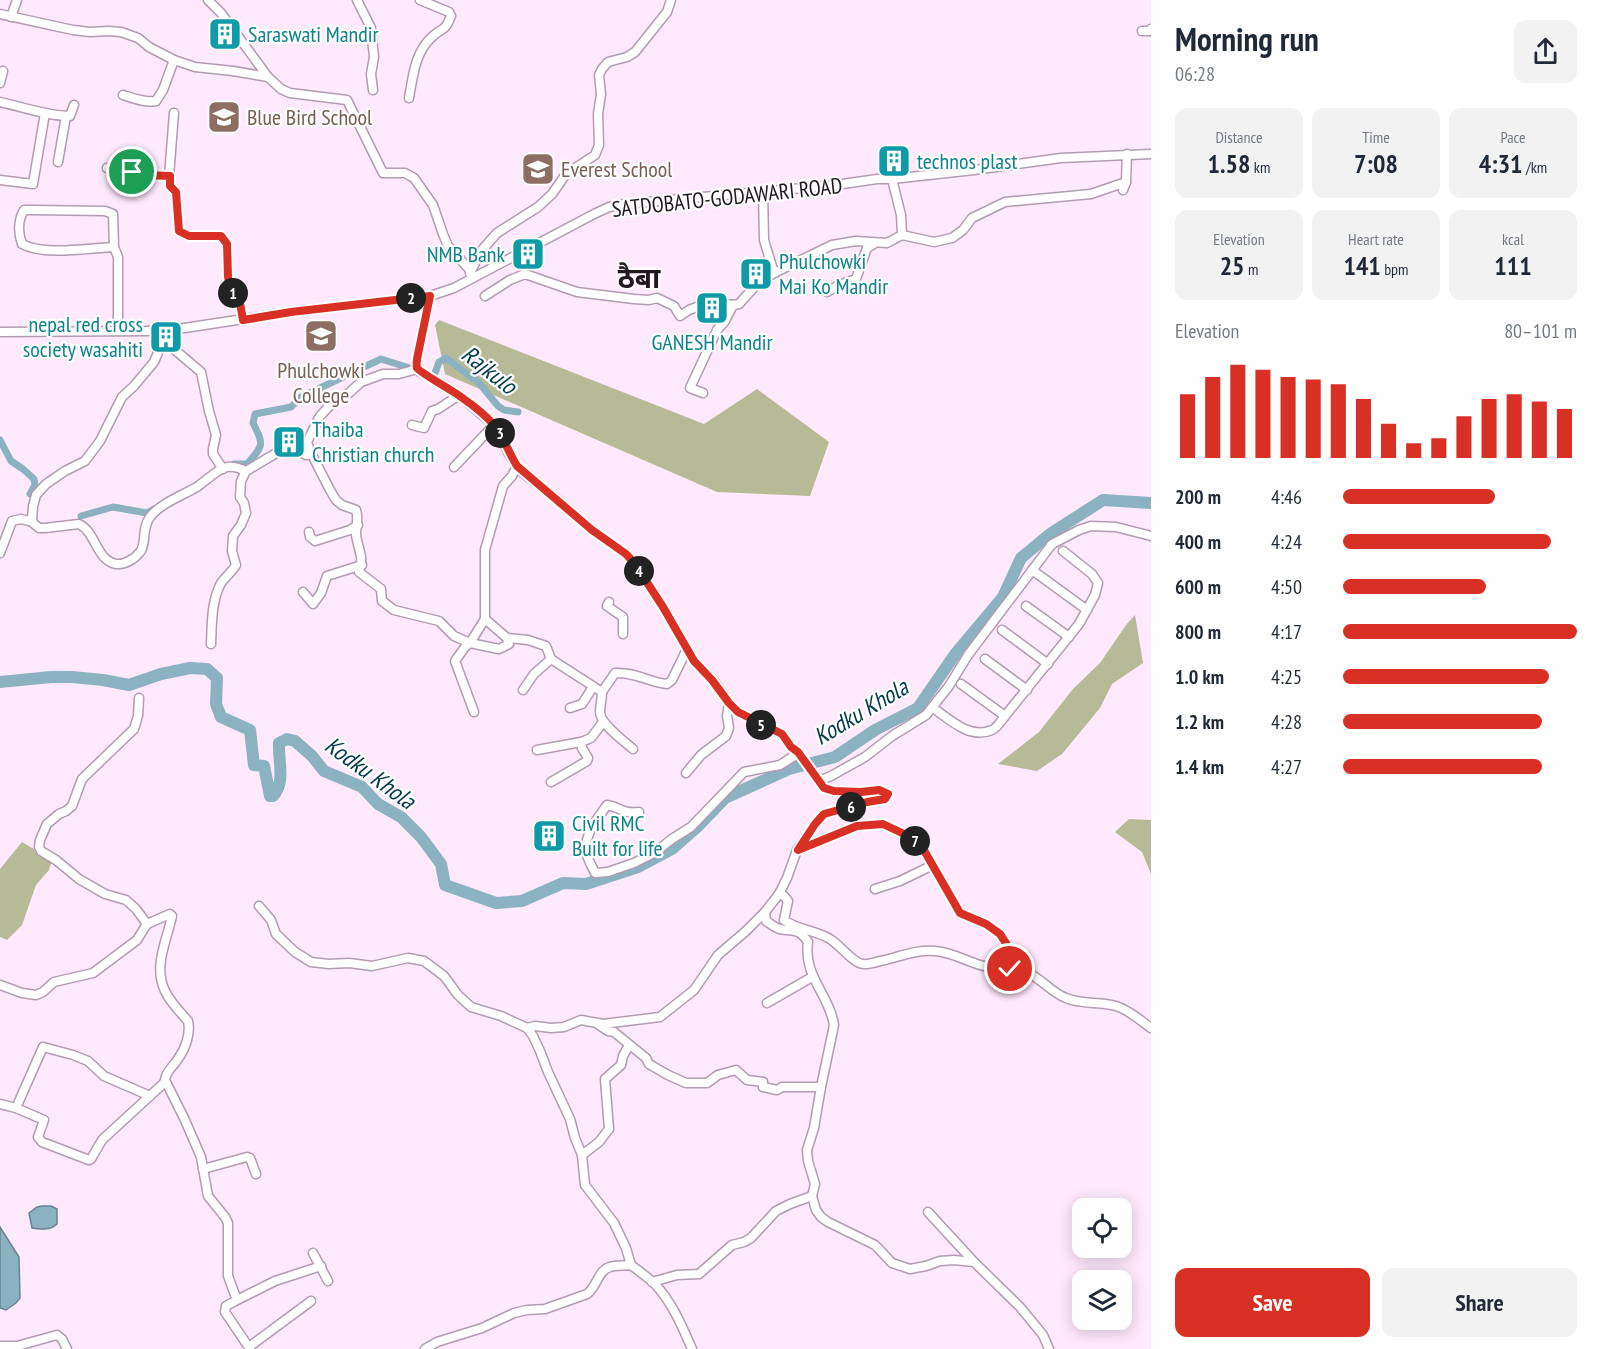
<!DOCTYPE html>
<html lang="en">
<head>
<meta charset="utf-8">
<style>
  body { margin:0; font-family:"PT Sans Narrow","Noto Sans Devanagari",sans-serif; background:#f2f2f3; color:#1f2937; height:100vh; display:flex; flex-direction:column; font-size:22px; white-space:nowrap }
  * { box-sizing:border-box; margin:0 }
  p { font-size:20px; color:#747a83 }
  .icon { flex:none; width:33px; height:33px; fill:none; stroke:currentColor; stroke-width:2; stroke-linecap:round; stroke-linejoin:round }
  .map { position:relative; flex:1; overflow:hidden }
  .panel { display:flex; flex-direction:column; background:#fff; width:450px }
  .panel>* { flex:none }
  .tools { position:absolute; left:1072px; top:1198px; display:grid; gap:12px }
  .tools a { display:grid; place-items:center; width:60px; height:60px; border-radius:12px; background:#fff; box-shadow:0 3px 15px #0003; font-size:30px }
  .pin { position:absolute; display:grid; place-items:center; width:51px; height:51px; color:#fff; margin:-26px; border:3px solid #fff; border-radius:50%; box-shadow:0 2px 6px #0007 }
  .km { position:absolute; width:30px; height:30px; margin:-15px; border-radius:50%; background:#222; color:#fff; font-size:16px; line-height:30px; text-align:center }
  .round { display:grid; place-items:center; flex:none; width:63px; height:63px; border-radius:12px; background:#f2f2f3 }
  .overview { display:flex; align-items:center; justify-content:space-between; height:102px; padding:0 24px }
  h1 { font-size:33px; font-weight:700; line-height:45px }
  .stats { display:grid; grid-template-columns:repeat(3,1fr); gap:9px; height:102px; padding:6px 24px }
  .stats div { display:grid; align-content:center; border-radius:12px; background:#f2f2f3; text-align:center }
  .stats b { font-size:26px; font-weight:700 }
  .stats small { font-size:16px; font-weight:400 }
  .stats p { font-size:16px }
  .chart { height:168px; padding:12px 24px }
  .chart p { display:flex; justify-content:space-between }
  .chart svg { width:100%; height:108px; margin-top:6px; stroke:#d93025; stroke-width:6 }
  .cta { display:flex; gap:12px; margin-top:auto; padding:12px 24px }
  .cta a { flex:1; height:69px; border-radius:12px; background:#d93025; color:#fff; font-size:24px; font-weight:700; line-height:69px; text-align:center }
  .cta a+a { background:#f2f2f3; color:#1f2937 }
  ul { padding:0 24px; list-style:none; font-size:20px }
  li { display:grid; grid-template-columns:96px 72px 1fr; align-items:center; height:45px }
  li i { height:15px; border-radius:8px; background:#d93025 }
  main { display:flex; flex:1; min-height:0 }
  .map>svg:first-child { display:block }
</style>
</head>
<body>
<main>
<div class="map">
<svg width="1151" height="1349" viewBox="0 0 1151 1349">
  <rect width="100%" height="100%" fill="#ffe9fd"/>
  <g fill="#b7ba97">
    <polygon points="439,320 704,424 757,389 829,442 810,496 717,492 445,374 435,325"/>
    <polygon points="1135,615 1143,663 1112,684 1100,708 1062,754 1037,771 998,764 1039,732 1073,689 1100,663 1126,625"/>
    <polygon points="1129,819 1151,820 1151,874 1142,852 1115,832"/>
    <polygon points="22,842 52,860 49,870 36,885 22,925 7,940 0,937 0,869"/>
  </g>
  <g fill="#8bb2c1" stroke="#6b8491" stroke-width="1.5">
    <path d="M42 1206H51L57 1209V1224C49 1231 42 1229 32 1228L29 1213 37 1207Z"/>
    <polygon points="0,1227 19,1257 20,1298 16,1303 6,1310 0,1308"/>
  </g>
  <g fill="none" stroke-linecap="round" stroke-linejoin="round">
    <g stroke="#8bb2c1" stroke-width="7">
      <polyline points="429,375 434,376 439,362 446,358 479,383 498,406 504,410 518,412"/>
      <polyline points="0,440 11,461 23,469 34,479 35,485 30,494"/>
      <path d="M234 464H247C264 445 264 445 253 423L255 414 291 407 301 397 381 359 416 370"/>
      <polyline points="81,516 113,507 147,513 154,509"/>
    </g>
    <path stroke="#8bb2c1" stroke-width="12" d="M0 682 51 677H72L103 680 129 685 161 674 190 668 207 669 217 678 216 704 221 717 250 730 254 765 264 766 270 796H273C286 782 278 761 279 743L287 739 295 741 312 756 324 771 362 787 378 804 401 817 421 837 441 864 445 885 496 903 522 901 563 883 586 884 638 867 672 849 697 827 725 798 789 769 835 757 875 730 918 708 956 653 1003 597 1021 558 1050 534 1103 500 1151 503"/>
    <g stroke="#b39bb1" stroke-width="11">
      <g id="minor">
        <polyline points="208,0 221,13 268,77"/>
        <polyline points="357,0 371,28 374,57 371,74 373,90"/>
        <polyline points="0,14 73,30 90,32 108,31 121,32 138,38 149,47 174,60 195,67 233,71 268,77 281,89 290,93 347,100 383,173 405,173 414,178 433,205 443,234 448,246 470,270"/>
        <polyline points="11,17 17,0"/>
        <polyline points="1142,31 1150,31 1151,29"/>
        <polyline points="0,83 3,71"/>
        <path d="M123 95C133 98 145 103 156 101L163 90 174 60"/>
        <path d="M409 98C413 76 415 51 433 36 444 26 444 33 451 16L449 12 420 0"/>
        <path d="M0 102C23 107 47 116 70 116L74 105"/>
        <path d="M174 113 169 176 170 186 176 192 179 231C190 239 208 236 221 236L227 244 228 277 234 293 240 303 243 320"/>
        <polyline points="58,162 66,116"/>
        <polyline points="107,168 146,175 169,176"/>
        <polyline points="892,179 901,215 902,235"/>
        <polyline points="0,180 33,184 45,113"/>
        <polyline points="1123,190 1126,182 1127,154"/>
        <polyline points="763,191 764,240 774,273"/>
        <path d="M114 247C88 248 44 256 22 244 18 233 18 220 24 210H33L105 211 113 214 114 247 118 257V331"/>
        <polyline points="470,273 481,251 497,233 538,207 552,194 566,174 595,155 599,145 598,114 601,94 599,75 602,69 608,62 627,57 635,52 667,12 671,0"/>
        <polyline points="827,292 839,285 856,279 867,248 875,243"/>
        <path d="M430 296 417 359V369L420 372 444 385 460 396 494 425 500 434 509 454 517 466 523 473 558 500 592 530 626 554 635 564 663 607 694 661 713 680 729 703 738 712 782 734 791 747 798 752 824 788 834 791 861 792 879 790 888 794 885 799 868 802 824 814 815 824 797 850 787 878 779 894 765 912 766 921C771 924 775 928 780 929 795 932 799 928 808 942 803 976 829 994 834 1025L821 1087 814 1128 807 1150 808 1161 815 1184 812 1196"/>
        <polyline points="485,296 510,280 525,274 577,292 634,299 649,300 657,298 674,306 680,316 689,310 710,302 733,305 739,304 756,285 764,279 774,273 832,245 856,241 887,243 902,235 934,242 952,238 963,230 972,218 1005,202 1091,194 1126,182"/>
        <path d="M178 329 160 348 154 362 134 386 122 397 100 441 85 461 65 471 46 484 36 495 33 506 32 519 33 523 39 528H45L79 524C96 532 96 560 116 564 124 565 135 559 140 552 147 544 141 529 150 517 161 503 181 496 197 487 205 481 214 473 223 468 231 465 238 467 246 471"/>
        <polyline points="0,332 146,331 178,329 290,312 430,296 454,288 594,214 609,207 625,204 836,185 877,179 892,179 974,170 1061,158 1151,154"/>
        <polyline points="170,337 171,344 175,350 201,372 209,411 216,435 213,449 213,454 223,469"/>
        <path d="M417 369 399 374H383L361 382 349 393 333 402 320 416 307 442 310 451 330 490 336 500 342 505 356 510C359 519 356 525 356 534 357 547 365 557 359 572L381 589 382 601 394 610 439 621 454 636 470 643 499 649 509 644 507 638"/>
        <polyline points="703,393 690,388 717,330 725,321 733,305"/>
        <polyline points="412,425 424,428 432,411 438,409 458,396"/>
        <path d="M517 466 512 476 503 486 485 550V619L507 638 528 640 546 646 551 659 602 692 615 673C635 672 649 682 667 684L672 680 687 649"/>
        <polyline points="454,467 494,425"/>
        <polyline points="309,532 310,537 315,541 350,530 358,525"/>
        <polyline points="0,553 12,521 21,519 29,521 32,519"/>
        <polyline points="1032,570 1087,610"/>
        <polyline points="303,592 313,604 321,593 327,576 362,565"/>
        <polyline points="609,602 607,606 623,617 623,634"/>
        <polyline points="1026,606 1069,637"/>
        <polyline points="1002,630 1048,664"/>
        <path d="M211 644C212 624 211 602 221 583 226 576 232 572 236 565L232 551 233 536 241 525 246 513 244 503 240 497 241 481 246 471 278 452 288 450H296L306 455 311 454"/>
        <polyline points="985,659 1027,690"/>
        <polyline points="961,684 1005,716"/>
        <polyline points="523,690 534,674 551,659"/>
        <path d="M602 692C602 700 600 705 600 712 600 724 624 741 633 749"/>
        <path d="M139 698 138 716 134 729 82 779 72 806 66 811 59 814 47 824 40 840 39 847 41 851 56 860 79 879 105 894 126 900 136 909 147 924 170 914 172 916C167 940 153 966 165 991 170 1002 180 1012 188 1021 191 1034 185 1049 178 1059 173 1067 166 1071 165 1080L184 1118 201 1157 208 1196 225 1217 228 1223V1276L237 1300 226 1306 225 1312 250 1349"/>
        <path d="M932 707C949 719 970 740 992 730 997 728 1001 721 1005 716L1079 624 1095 595 1098 583 1092 574 1063 551"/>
        <polyline points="570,708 582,704 593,687"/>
        <polyline points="474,712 455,661 465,647 470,643 485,619"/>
        <polyline points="537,750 581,742 591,738 603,722"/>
        <polyline points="686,773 701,755 726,736 729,728 727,716 729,703"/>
        <polyline points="819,781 831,776 865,757 892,736 926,715 949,686 968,655 1052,544 1079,530 1091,526 1116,527 1151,536"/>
        <polyline points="551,782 587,761 588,758 582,748 581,742"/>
        <path d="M639 812C621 814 621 807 607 805 598 818 585 833 586 850 586 857 592 866 595 873L608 872 634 863 654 853 672 839 691 827 744 772 780 765 799 753"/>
        <polyline points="798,849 857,826 883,824 902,833 921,845 960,913 986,924 1000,934 1011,951 1018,969"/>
        <polyline points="875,889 900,881 933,865"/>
        <path d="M779 894 784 896 788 901 784 920C797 930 816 930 830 939 840 945 853 963 863 964 870 965 878 961 885 960 901 956 919 949 935 951 954 952 970 964 988 967 1001 970 1015 967 1028 973 1042 979 1052 993 1066 998 1082 1005 1100 1001 1116 1006 1129 1010 1140 1020 1151 1028"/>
        <polyline points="259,906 271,920 276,934 295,952 311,962 329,964 349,963 372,966 408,958 424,961 444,976 458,995 471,1007 501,1016 527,1028 533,1036 540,1051 548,1072 570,1119 575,1138 582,1155 585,1185 614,1223 626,1248 631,1265"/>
        <polyline points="0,985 22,993 36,995 43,992 54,982 93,973 137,940 147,924"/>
        <polyline points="767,1003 812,977"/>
        <polyline points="596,1023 608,1031 614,1032 646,1058 649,1064 668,1075 686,1083 707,1083 718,1075 736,1070 747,1080 763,1082 763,1087 777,1090 782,1087 821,1087"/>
        <polyline points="527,1028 535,1026 551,1028 564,1027 581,1020 603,1024 660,1017 694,990 718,955 746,931 765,912"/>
        <polyline points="0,1104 16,1108 44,1120 38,1137 42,1142 89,1160 91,1159 102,1140 165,1082"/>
        <polyline points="16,1108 43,1047 73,1055 88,1061 104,1076 150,1096"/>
        <polyline points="582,1155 599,1142 609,1129 605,1079 621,1065 623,1056 629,1045"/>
        <polyline points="203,1169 247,1157 250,1158 256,1174"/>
        <polyline points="812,1196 816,1210 821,1217 828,1222 875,1245 892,1263 910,1269 926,1266 940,1261 954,1260 974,1262 1020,1307 1043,1335 1049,1349"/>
        <polyline points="928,1212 974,1262"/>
        <polyline points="313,1253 328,1281"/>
        <polyline points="652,1282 677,1275 699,1274 732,1245 744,1242 751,1238 776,1211 790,1204 812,1196"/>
        <polyline points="237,1300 275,1281 321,1266"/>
        <polyline points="0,1346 17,1346 57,1335 62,1339 67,1349"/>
        <polyline points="249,1347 311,1301"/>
        <path d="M425 1349 437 1342 482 1328 514 1313 527 1310 545 1309 587 1294C597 1287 598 1270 610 1267 616 1265 624 1266 631 1265 639 1271 647 1277 654 1283 672 1302 682 1326 692 1349"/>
      </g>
    </g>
    <use href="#minor" stroke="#fff" stroke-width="8"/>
  </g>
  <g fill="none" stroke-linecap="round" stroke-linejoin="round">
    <g stroke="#fff" stroke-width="12">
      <path id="route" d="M132 172 146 175 170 176V186L176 192 179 231 189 236H221L227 244 228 277 230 286 240 303 243 320 291 312 430 296 417 359C417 362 416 365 417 368 419 372 455 392 461 397 473 405 492 420 499 432 506 443 510 455 517 466L592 530 626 554 635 564 663 607 694 661 712 680 729 703 738 712 782 734 791 747 798 752 824 788 834 791 861 792 879 790 888 794 885 799 867 802 824 814 815 824 798 850 857 826 883 824 902 833 921 845 960 913 986 924 1000 934 1011 951 1018 969H1010"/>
    </g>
    <use href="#route" stroke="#d93025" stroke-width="8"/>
  </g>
  <defs>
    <g id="building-square" transform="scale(1.725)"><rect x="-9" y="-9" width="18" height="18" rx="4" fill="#0f9aa8" stroke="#fefefe"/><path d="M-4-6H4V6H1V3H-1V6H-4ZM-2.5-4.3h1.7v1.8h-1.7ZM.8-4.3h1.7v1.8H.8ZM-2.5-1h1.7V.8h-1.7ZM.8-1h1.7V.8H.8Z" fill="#fff"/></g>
    <g id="school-square" transform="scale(1.725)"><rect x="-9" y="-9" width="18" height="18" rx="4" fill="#8d6e63" stroke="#fefefe"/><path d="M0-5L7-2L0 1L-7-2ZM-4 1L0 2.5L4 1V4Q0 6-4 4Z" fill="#fff"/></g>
  </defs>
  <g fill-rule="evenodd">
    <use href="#building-square" x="225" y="34"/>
    <use href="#school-square" x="224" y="117"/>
    <use href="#building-square" x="894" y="161"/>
    <use href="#school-square" x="538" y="169"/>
    <use href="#building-square" x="528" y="254"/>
    <use href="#building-square" x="756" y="274"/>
    <use href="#building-square" x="712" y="308"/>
    <use href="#school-square" x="321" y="336"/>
    <use href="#building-square" x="166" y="337"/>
    <use href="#building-square" x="289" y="442"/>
    <use href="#building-square" x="549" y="836"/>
  </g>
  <g text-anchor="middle" stroke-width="4.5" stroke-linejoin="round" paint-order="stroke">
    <g font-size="22" fill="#0d838f" stroke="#fefefe" text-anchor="start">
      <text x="248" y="42">Saraswati Mandir</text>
      <text x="917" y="169">technos plast</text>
      <text x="505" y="262" text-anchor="end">NMB Bank</text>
      <text x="779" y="269">Phulchowki<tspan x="779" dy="25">Mai Ko Mandir</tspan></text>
      <text x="143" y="332" text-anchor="end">nepal red cross<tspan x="143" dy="25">society wasahiti</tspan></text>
      <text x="712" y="350" text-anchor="middle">GANESH Mandir</text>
      <text x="312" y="437">Thaiba<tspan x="312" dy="25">Christian church</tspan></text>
      <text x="572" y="831">Civil RMC<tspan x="572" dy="25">Built for life</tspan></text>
    </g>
    <g font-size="22" fill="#785e54" stroke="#fefefe" text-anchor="start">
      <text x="247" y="125">Blue Bird School</text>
      <text x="561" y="177">Everest School</text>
      <text x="321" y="378" text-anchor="middle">Phulchowki<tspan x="321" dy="25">College</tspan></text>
    </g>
    <g font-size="22" fill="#211720" stroke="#fefefe">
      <text transform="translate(727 197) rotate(-6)" y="8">SATDOBATO-GODAWARI ROAD</text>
    </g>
    <g font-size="24" font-style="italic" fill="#003b4c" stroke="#fefefe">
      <text transform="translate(489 370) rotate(38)" y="8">Rajkulo</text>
      <text transform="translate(861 712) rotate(-31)" y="8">Kodku Khola</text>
      <text transform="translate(370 773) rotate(36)" y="8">Kodku Khola</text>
    </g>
    <g font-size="28" font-weight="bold" fill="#211720" stroke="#fefefe">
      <text x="639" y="288">ठैबा</text>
    </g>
  </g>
</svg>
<div class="tools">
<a><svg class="icon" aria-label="locate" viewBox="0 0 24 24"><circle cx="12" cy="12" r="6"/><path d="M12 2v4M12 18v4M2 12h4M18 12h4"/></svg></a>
<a><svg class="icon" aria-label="layers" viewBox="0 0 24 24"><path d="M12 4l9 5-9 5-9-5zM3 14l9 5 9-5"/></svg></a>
</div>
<div class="pin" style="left:132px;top:172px;background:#1e9e55"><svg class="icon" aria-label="arrive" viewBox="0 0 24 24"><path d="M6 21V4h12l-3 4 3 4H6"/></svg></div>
<div class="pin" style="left:1010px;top:969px;background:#d93025"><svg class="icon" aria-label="check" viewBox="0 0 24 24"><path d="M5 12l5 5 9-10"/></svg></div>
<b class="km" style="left:233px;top:293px">1</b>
<b class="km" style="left:411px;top:298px">2</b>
<b class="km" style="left:500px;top:433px">3</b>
<b class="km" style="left:639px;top:571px">4</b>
<b class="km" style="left:761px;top:725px">5</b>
<b class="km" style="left:851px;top:807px">6</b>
<b class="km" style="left:915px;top:841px">7</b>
</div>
<section class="panel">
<div class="overview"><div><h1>Morning run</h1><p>06:28</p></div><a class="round"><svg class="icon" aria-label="share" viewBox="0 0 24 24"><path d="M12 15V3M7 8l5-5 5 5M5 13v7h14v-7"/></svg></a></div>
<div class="stats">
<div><p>Distance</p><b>1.58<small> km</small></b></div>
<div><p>Time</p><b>7:08</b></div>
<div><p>Pace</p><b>4:31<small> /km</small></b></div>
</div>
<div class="stats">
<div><p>Elevation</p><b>25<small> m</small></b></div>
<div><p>Heart rate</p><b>141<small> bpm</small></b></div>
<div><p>kcal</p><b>111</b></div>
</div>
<div class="chart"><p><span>Elevation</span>80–101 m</p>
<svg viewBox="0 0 160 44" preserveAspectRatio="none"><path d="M5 44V18M15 44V11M25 44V6M35 44V8M45 44V11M55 44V12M65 44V14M75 44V20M85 44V30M95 44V38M105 44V36M115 44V27M125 44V20M135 44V18M145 44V21M155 44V24"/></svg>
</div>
<ul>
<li><b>200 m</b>4:46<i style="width:65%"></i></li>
<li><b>400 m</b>4:24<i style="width:89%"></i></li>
<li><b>600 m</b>4:50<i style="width:61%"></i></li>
<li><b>800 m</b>4:17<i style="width:100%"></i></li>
<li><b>1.0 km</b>4:25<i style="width:88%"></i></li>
<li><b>1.2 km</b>4:28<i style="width:85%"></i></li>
<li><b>1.4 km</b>4:27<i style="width:85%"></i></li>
</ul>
<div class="cta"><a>Save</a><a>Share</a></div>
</section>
</main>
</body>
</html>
